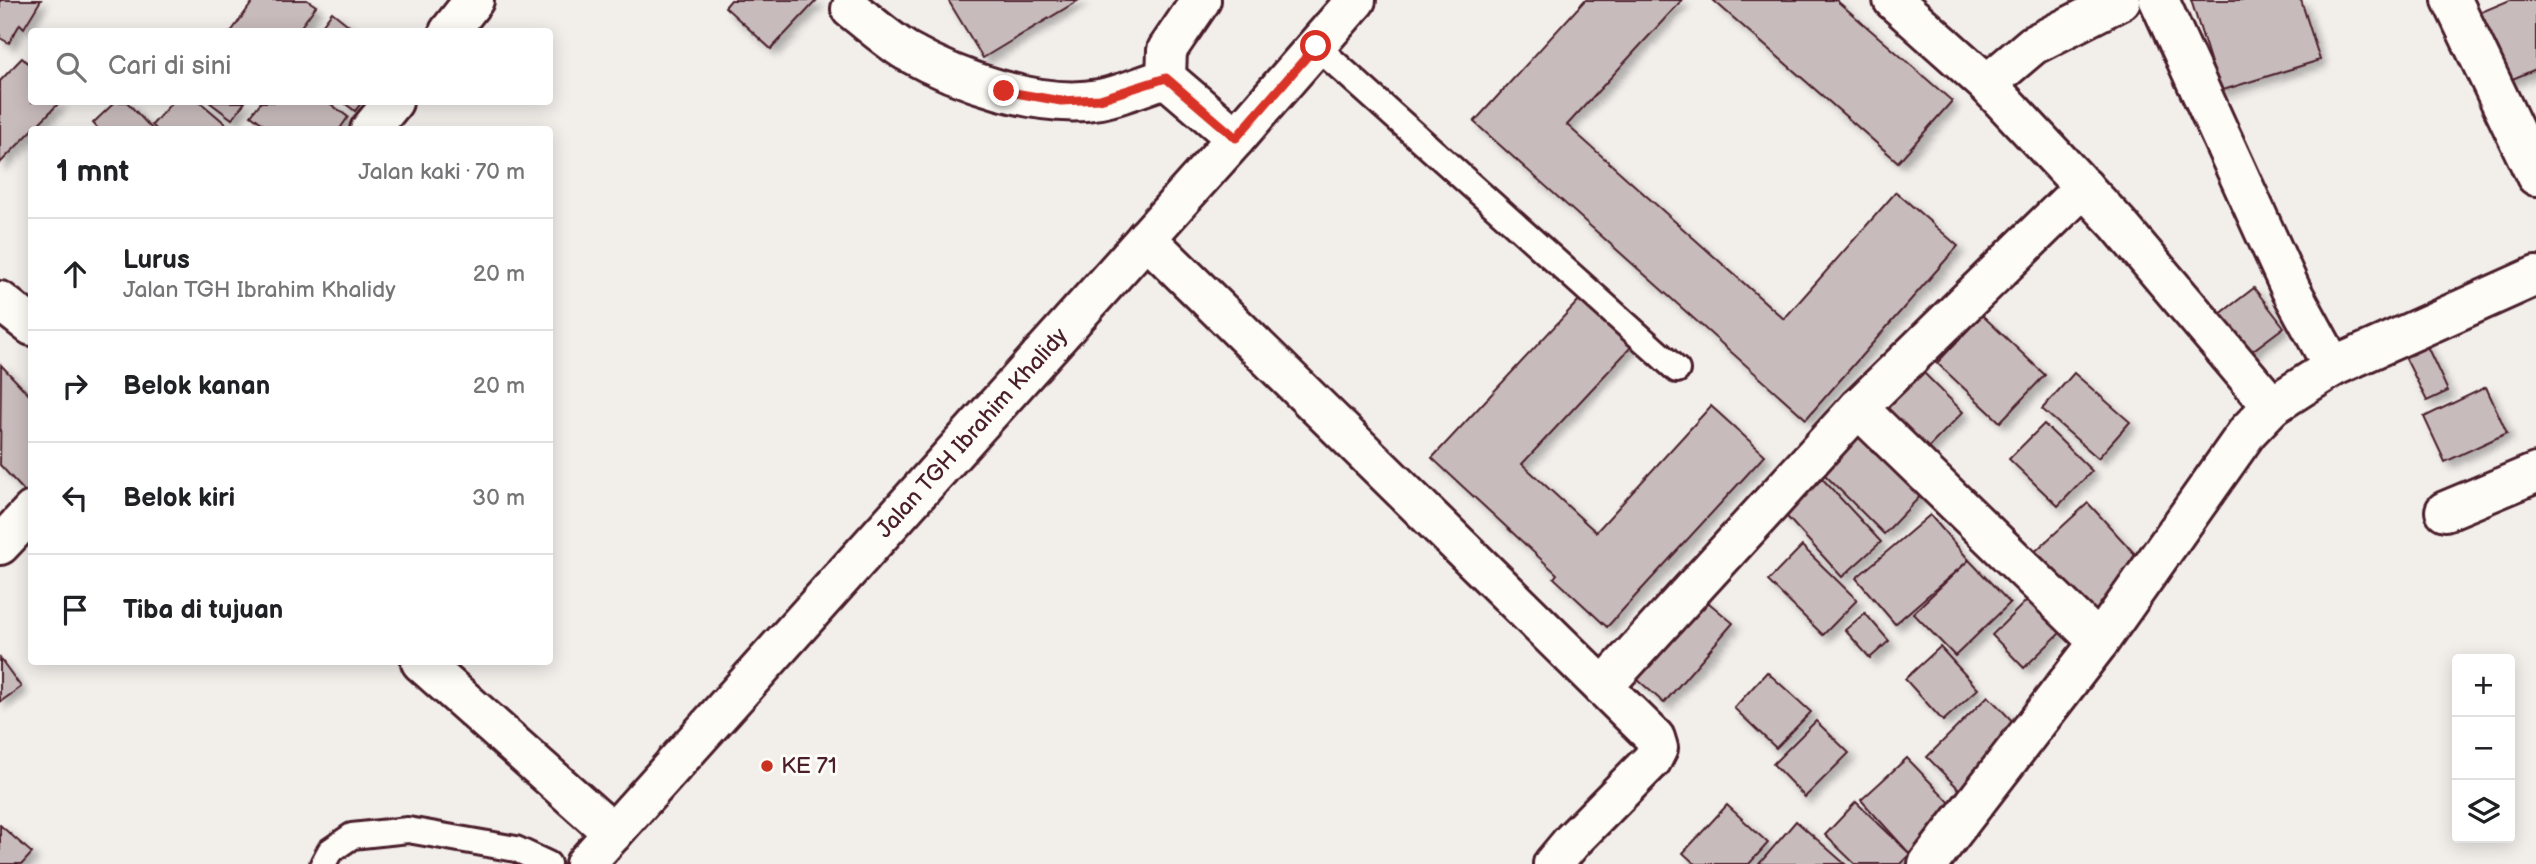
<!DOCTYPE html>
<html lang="id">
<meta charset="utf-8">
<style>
:root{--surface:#fff;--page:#f6f6f6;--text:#202124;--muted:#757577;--line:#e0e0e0}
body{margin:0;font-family:"Balsamiq Sans",sans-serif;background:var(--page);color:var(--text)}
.controls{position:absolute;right:21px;bottom:21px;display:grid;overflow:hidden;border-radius:7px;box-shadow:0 4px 18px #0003}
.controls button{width:63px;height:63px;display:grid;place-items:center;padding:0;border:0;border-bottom:2px solid var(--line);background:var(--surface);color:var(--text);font:35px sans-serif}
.stop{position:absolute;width:21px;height:21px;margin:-16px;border:5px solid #d93025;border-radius:50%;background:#fff}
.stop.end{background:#d93025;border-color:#fff;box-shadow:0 2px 7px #0008}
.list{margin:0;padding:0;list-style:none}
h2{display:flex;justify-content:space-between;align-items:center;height:91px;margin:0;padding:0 28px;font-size:30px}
h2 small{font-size:23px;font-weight:400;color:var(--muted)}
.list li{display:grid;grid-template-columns:46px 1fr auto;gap:21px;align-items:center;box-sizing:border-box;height:112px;padding:0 28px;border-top:2px solid var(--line)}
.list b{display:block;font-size:26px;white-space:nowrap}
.list p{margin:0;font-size:23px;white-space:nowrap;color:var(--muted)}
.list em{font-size:23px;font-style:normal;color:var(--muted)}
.icon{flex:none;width:38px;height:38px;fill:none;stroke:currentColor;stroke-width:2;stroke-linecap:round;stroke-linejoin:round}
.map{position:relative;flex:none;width:2536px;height:864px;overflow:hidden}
.search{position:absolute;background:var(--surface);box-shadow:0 4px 18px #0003;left:28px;top:28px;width:525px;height:77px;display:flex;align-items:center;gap:18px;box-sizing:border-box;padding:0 24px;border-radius:7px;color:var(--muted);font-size:26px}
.panel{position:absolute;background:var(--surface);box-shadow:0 4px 18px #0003;left:28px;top:126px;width:525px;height:539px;border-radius:7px}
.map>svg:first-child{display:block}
</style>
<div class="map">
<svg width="2536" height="864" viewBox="0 0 2536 864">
<defs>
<filter id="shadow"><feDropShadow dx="6" dy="6" stdDeviation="3.5" flood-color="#0004"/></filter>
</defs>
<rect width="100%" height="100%" fill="#f2efeb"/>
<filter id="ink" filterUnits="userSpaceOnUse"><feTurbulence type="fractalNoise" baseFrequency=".0143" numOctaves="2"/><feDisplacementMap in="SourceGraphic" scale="14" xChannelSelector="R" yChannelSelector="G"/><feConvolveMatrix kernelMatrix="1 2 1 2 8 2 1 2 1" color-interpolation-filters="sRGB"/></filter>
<g filter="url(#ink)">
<g fill="#c8bbbb" stroke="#4a1f2b" stroke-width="2" filter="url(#shadow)">
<path d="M0,0h41l-17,28 -4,-4 -11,19 -9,-5z"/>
<path d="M254,0h53l9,6 -19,26h-66z"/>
<path d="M731,0h86l-46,49 -46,-42z"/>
<path d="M948,0h131l-96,58z"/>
<path d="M1585,0h97l-115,125 217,194 112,-127 62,54 -152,173 -332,-297z"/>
<path d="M1713,0h123l116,101 -54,61z"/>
<path d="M2191,0h110l19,60 -100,31z"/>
<path d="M2510,0h26v69l-28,12 -29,-68z"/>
<path d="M332,12l25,20h-40z"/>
<path d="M22,58l10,9v35h28l-60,61v-82z"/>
<path d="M115,102h12l26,28h-54l-6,-7z"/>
<path d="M172,102h28l33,28h-76l-5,-5z"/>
<path d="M209,102h36l-13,17z"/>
<path d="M261,102h67l20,15 -9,13h-68l-20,-15z"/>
<path d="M343,102h19l-7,9z"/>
<path d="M2254,288l30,39 -44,33 -29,-39z"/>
<path d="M1581,298l51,48 -110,118 74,68 115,-126 54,49 -158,172 -53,-49 3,-4 -125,-116z"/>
<path d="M1982,315l63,60 -45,47 -63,-59z"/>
<path d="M2425,342l23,49 -21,10 -24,-48z"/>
<path d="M1915,364l48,48 -37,38 -48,-48z"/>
<path d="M1,365l31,33v93l-4,4 -28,-30z"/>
<path d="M2074,373l56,49 -32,36 -56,-49z"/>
<path d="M2486,387l21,46 -62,29 -21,-45z"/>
<path d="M1860,419l69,68 -45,47 -69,-69z"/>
<path d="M2044,424l48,47 -34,35 -49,-47z"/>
<path d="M1817,473l64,69 -39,35 -63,-69z"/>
<path d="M2088,503l57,62 -58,53 -57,-62z"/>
<path d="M1930,515l39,45 -74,64 -39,-46z"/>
<path d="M1802,546l55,54 -34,35 -55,-54z"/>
<path d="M1969,560l41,43 -55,53 -42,-43z"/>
<path d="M1697,593l36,30 -69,80 -35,-31z"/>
<path d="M2032,595l33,33 -41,40 -32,-33z"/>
<path d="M1865,613l24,28 -19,17 -25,-28z"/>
<path d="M1940,647l38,42 -35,32 -38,-42z"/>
<path d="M0,658l21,29 -21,15z"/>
<path d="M1767,672l44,40 -35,36 -42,-40z"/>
<path d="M1988,696l35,36 -61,60 -35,-35z"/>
<path d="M1816,721l33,32 -44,44 -32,-33z"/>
<path d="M1907,758l50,52 -47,44 -49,-54z"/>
<path d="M1856,802l54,52 -10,10h-45l-30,-29z"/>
<path d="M1727,805l41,38 -19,21h-54l-12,-11z"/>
<path d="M1796,821l49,43h-86z"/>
<path d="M0,825l32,28 -10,11h-22z"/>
</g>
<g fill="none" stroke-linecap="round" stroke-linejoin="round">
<defs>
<g id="lane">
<path d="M1316,46l361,324"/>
<path d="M323,864l7,-13 22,-15 56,-6 108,19 32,15"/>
</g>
<g id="street">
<path d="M1201,0l-34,50 -1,28 70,60"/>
<path d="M1893,0l94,84 46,-39 88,-45"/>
<path d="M2159,0l132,290 42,77"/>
<path d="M2452,0l84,176"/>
<path d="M851,9c18,14 36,30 55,42 51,29 135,59 194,48 22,-4 44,-14 66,-21"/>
<path d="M449,32l25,-32"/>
<path d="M1987,84l131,140 154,182"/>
<path d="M370,130l23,-28"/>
<path d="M1146,238l457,449 255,-279 226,-221"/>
<path d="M1858,408l241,234"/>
<path d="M2445,511l91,-38"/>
<path d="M0,545l32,-34"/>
<path d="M1553,864l20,-24 79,-80 6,-12 -3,-10 -52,-51"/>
<path d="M1928,864l171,-222 149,-211 24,-25 61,-39 203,-91"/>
</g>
<g id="secondary">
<path d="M0,301l32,25"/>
<path d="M421,662l192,171"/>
</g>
<path id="primary" d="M585,864l651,-726 120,-138"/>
</defs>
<use href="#lane" stroke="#4a1f2b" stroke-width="30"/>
<use href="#street" stroke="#4a1f2b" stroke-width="44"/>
<use href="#secondary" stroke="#4a1f2b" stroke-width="44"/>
<use href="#primary" stroke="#4a1f2b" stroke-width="44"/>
<use href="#lane" stroke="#fdfcf7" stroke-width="24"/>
<use href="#street" stroke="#fdfcf7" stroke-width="38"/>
<use href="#secondary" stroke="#fdfcf7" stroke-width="38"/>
<use href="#primary" stroke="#fdfcf7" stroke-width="38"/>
</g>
</g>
<g fill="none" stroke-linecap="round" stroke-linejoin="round" filter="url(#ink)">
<path stroke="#d93025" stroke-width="9" d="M1004,91l57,10 39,-2 66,-21 70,60 80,-92"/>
</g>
<circle fill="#c8321e" stroke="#fdfcf7" stroke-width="2.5" cx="767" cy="766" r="7"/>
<g text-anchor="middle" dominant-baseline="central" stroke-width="6" stroke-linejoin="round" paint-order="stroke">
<g font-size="23" fill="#4a1f2b" stroke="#fdfcf7">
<text transform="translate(972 433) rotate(-48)">Jalan TGH Ibrahim Khalidy</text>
</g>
<g font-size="23" fill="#4a1f2b" stroke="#fdfcf7" text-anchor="start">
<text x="781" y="766">KE 71</text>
</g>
</g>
</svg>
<div class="controls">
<button>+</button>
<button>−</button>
<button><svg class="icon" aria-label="layers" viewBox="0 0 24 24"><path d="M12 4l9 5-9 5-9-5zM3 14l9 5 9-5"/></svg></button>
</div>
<div class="stop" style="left:1316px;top:46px"></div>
<div class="stop end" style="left:1004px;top:91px"></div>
<div class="search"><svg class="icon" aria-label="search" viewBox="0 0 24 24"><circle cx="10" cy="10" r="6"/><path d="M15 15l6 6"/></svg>Cari di sini</div>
<section class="panel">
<h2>1 mnt<small>Jalan kaki · 70 m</small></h2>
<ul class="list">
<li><svg class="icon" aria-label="ahead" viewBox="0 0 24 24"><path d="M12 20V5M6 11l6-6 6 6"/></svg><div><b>Lurus</b><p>Jalan TGH Ibrahim Khalidy</p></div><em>20 m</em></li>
<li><svg class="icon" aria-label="right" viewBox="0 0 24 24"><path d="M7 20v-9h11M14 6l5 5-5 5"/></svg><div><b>Belok kanan</b></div><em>20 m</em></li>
<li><svg class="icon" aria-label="left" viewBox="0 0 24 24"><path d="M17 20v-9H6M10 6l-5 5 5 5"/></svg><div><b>Belok kiri</b></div><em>30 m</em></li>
<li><svg class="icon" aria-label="arrive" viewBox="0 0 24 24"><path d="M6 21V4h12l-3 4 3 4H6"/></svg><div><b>Tiba di tujuan</b></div></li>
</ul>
</section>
</div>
